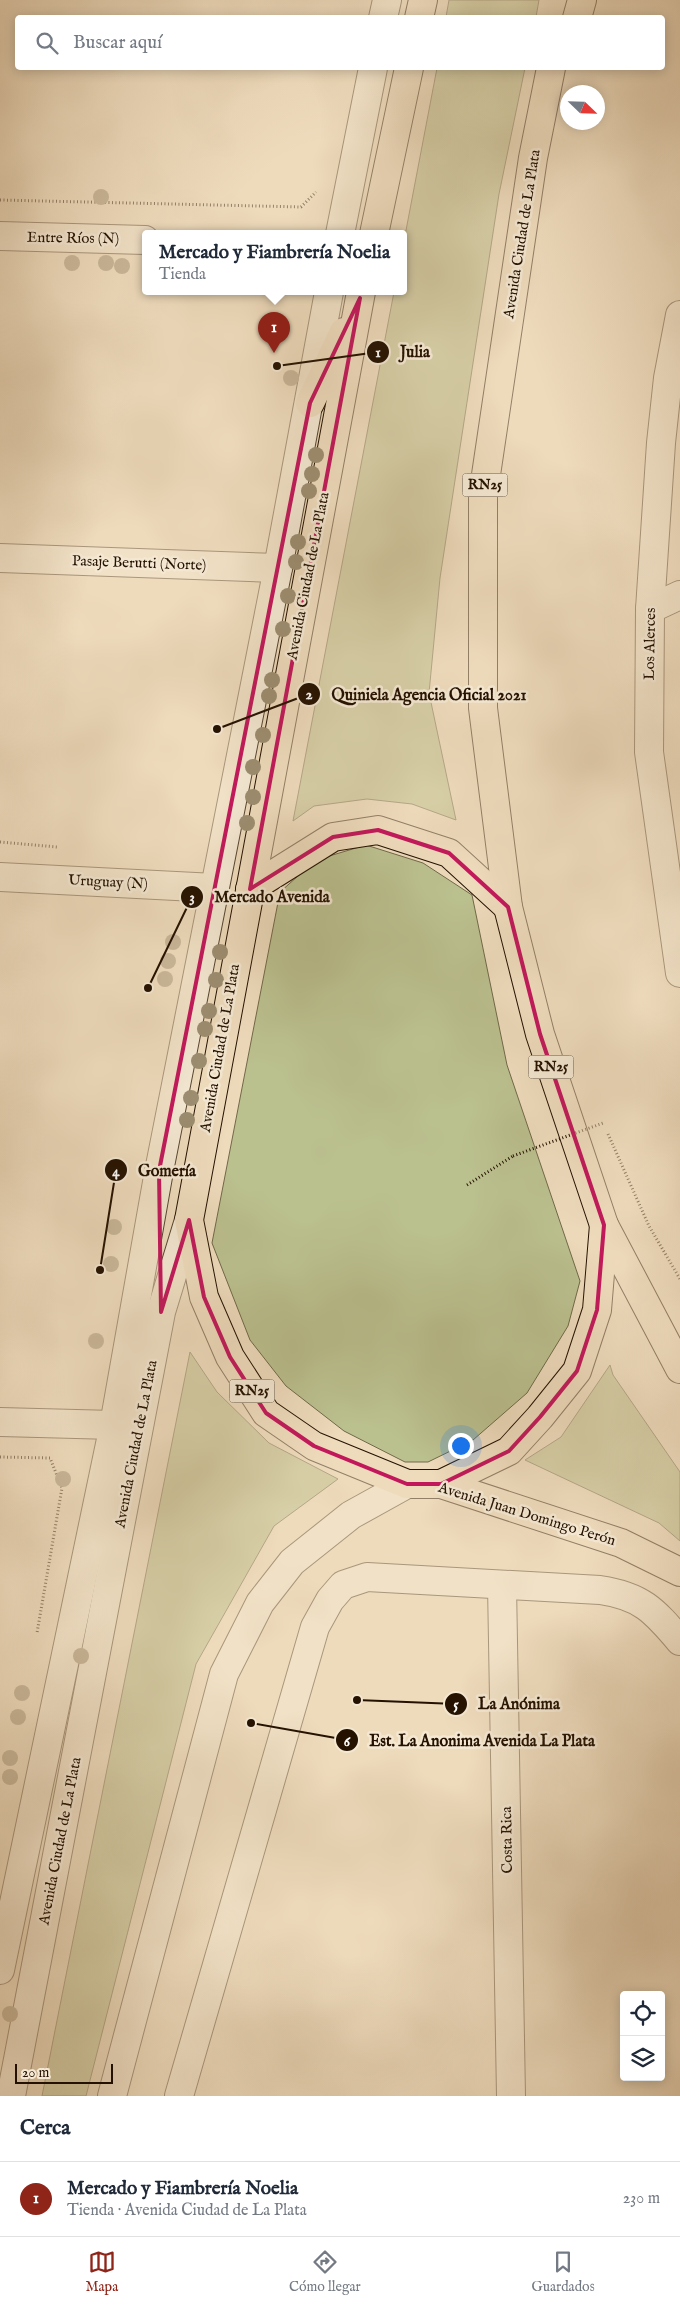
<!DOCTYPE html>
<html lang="es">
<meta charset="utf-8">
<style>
:root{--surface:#fff;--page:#f6f6f7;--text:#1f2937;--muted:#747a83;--line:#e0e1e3;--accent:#8f2418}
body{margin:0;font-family:"IM FELL English",serif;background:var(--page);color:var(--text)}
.controls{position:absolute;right:15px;bottom:15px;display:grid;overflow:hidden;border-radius:5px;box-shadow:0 2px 12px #0003}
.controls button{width:45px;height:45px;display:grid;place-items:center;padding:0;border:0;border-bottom:1px solid var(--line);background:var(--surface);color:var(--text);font:25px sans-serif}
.compass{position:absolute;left:560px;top:85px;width:45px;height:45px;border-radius:50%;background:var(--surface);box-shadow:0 2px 12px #0003;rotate:113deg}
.scale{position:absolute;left:15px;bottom:12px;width:98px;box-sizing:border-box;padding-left:5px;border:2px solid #241100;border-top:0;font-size:14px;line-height:18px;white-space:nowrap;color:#241100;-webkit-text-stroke:4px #f4e8d3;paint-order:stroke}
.you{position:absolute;left:460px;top:1445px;width:18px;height:18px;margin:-12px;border:4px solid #fff;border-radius:50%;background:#1a73e8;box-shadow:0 0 0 8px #1a73e833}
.badge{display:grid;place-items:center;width:32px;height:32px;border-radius:50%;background:var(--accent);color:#fff;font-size:16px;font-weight:700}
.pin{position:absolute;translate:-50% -41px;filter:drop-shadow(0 1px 2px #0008)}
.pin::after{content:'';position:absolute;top:26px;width:18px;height:15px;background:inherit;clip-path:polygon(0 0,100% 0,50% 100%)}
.popup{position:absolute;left:142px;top:230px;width:265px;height:65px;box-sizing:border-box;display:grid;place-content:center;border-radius:5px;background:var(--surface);filter:drop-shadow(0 1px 4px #0005);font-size:16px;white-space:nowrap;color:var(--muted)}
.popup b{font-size:19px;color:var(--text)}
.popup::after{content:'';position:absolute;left:50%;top:100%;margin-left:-10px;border:10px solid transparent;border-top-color:var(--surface)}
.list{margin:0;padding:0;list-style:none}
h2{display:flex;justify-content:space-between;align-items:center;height:65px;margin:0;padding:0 20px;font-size:21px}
h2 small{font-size:16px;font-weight:400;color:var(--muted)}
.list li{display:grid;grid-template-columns:32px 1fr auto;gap:15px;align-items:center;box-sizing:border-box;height:75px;padding:0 20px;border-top:1px solid var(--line)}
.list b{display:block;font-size:19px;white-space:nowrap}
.list p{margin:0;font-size:16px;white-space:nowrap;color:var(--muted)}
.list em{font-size:16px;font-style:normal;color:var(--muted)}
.icon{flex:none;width:28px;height:28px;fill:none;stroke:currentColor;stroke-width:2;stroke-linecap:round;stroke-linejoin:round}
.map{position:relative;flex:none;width:680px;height:2096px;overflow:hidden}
.search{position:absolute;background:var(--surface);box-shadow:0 2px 12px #0003;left:15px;right:15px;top:15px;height:55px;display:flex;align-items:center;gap:12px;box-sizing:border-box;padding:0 18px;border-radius:5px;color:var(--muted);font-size:19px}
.sheet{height:140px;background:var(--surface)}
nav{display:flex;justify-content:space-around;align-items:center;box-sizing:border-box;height:70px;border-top:1px solid var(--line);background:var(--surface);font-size:14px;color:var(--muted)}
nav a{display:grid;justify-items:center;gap:2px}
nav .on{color:var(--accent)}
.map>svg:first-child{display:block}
</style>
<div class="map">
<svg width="680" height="2096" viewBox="0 0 680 2096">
<rect width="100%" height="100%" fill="#eedbbc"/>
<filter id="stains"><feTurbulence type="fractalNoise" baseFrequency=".004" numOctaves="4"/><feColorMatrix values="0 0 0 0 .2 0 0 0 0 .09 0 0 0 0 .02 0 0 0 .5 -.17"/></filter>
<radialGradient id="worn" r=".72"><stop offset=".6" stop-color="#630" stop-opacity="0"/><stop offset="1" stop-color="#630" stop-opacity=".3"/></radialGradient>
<g fill="#bbc08f" stroke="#706848">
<path d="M449,0h90l-3,17h-90z"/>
<path d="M437,68h88l-26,126 -59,384 -11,115 27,127 -44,-16 -45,-5 -53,7 -21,15 101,-529h9v-46z"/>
<path d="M366,845l57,18 49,32 35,170 73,216 -12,45 -41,67 -54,47 -45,22h-23l-61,-31 -58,-45 -36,-46 -38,-97 68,-351 36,-32z"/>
<path d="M190,1352l27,40 52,51 69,36 -64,47 -78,138 -110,432h-44z"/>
<path d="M610,1365l3,10 67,97v69l-21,-18 -134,-63 36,-23z"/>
</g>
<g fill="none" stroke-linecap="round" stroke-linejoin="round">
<defs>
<g id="minor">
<path d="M383,18l4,-18"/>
<path d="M340,234l33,-166"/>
<path d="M0,236l145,4"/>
<path d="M680,315l-12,63 -7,65 -11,166 -1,143 31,221"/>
<path d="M0,558l278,10"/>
<path d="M650,609l30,-14"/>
<path d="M0,877l215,11"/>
<path d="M0,1422l114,3"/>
<path d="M502,1585l9,511"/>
<path d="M0,1970l114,-545 45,-254 119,-603 51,-276"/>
<path d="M11,2096l150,-784 28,-92"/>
<path d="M112,2096l112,-422 36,-71 32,-41 59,-47 56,-31"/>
<path d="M179,2096l136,-469 15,-27 13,-15 24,-8 233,13c41,6 54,20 80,51"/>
</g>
<g id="highway">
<path d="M419,18l4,-18"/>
<path d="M577,18l5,-18"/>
<path d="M551,68l-18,90 -50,337v213l25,199 32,127 64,191 76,144"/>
<path d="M374,234l35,-166"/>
<path d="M361,292l-172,928 15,77 26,60 36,56 48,33 93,38h34l180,59 59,29"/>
<path d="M310,403l34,-71"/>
<path d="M250,889l83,-52 45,-7 71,23 59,54"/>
<path d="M441,1484l68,-33 31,-34 37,-46 20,-61 7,-85"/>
</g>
</defs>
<use href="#minor" stroke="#56442f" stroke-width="30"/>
<use href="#highway" stroke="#241100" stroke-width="30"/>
<g stroke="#241100" stroke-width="3" stroke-dasharray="1 2.5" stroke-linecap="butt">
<path d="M0,200l301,7 15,-15"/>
<path d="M0,842l57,5"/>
<path d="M608,1134l41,92 31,53"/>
<path d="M467,1185l46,-29"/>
<path d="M0,1457l50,1 12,30 -25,145"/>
</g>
<use href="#minor" stroke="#f4e8d3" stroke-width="28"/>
<use href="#highway" stroke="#eedbbc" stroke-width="28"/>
<path stroke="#241100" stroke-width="3" stroke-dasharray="1 2.5" stroke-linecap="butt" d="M513,1156l90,-33"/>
</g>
<g fill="#9c8d70">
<circle cx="101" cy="197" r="8"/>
<circle cx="72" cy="263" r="8"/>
<circle cx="106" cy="263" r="8"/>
<circle cx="122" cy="266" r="8"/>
<circle cx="291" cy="378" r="8"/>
<circle cx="316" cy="455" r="8"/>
<circle cx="312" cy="474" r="8"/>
<circle cx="309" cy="491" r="8"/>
<circle cx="298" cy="542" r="8"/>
<circle cx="296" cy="562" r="8"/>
<circle cx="288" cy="596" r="8"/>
<circle cx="283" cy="629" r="8"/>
<circle cx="272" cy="680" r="8"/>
<circle cx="269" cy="696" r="8"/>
<circle cx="263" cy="735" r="8"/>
<circle cx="253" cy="767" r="8"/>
<circle cx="253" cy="797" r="8"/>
<circle cx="247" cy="823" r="8"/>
<circle cx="173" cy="942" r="8"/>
<circle cx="220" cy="952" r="8"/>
<circle cx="168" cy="961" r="8"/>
<circle cx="165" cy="979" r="8"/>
<circle cx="216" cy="980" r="8"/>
<circle cx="209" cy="1011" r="8"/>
<circle cx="205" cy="1029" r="8"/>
<circle cx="199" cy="1061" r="8"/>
<circle cx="191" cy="1098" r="8"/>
<circle cx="187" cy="1120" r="8"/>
<circle cx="114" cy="1227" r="8"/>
<circle cx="111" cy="1264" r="8"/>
<circle cx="96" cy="1341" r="8"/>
<circle cx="63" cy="1479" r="8"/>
<circle cx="81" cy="1656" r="8"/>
<circle cx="22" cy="1693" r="8"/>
<circle cx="18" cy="1717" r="8"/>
<circle cx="10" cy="1758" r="8"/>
<circle cx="10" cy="1777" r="8"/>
<circle cx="10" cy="2014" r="8"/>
</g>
<path d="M0 0H680V2096H0ZM360,298l-110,591 83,-52 45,-7 71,23 59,54 32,127 64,191 -7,85 -20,61 -37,46 -31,34 -68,33h-34l-93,-38 -48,-33 -36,-56 -26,-60 -15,-77 -28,92 -2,-141 151,-768z" fill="#eedbbc" fill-opacity=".55" fill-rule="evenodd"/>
<path fill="none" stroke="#c2185b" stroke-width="4" stroke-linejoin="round" d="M360,298l-110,591 83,-52 45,-7 71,23 59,54 32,127 64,191 -7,85 -20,61 -37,46 -31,34 -68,33h-34l-93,-38 -48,-33 -36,-56 -26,-60 -15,-77 -28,92 -2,-141 151,-768z"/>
<g text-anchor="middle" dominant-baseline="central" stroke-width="5" stroke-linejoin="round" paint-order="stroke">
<g fill="#f4e8d3" stroke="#62523f" stroke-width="1">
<rect x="462.5" y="473.5" width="45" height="23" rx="4"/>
<rect x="528.5" y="1055.5" width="45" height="23" rx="4"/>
<rect x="229.5" y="1379.5" width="45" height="23" rx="4"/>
</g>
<g font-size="14" font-weight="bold" fill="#241100">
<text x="485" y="485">RN25</text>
<text x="551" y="1067">RN25</text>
<text x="252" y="1391">RN25</text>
</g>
<g font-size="15" fill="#241100" stroke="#f4e8d3">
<text transform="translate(522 234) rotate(-81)">Avenida Ciudad de La Plata</text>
<text transform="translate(73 238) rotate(1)">Entre Ríos (N)</text>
<text transform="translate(139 563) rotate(2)">Pasaje Berutti (Norte)</text>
<text transform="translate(308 576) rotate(-79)">Avenida Ciudad de La Plata</text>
<text transform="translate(650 644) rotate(-89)">Los Alerces</text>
<text transform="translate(108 882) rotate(3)">Uruguay (N)</text>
<text transform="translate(220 1048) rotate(-80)">Avenida Ciudad de La Plata</text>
<text transform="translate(136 1444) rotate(-79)">Avenida Ciudad de La Plata</text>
<text transform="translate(527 1514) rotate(17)">Avenida Juan Domingo Perón</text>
<text transform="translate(507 1840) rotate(-91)">Costa Rica</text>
<text transform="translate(60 1841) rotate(-79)">Avenida Ciudad de La Plata</text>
</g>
</g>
<path fill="none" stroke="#241100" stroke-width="2" d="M277 366L378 352M217 729L309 694M148 988L192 897M100 1270L116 1170M357 1700L456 1704M251 1723L347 1740"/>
<g fill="#241100" stroke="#f4e8d3" stroke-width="2">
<circle cx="277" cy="366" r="5"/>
<circle cx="217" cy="729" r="5"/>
<circle cx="148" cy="988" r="5"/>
<circle cx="100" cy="1270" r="5"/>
<circle cx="357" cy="1700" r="5"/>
<circle cx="251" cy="1723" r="5"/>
<circle cx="378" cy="352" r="12"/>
<circle cx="309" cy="694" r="12"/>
<circle cx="192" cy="897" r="12"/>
<circle cx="116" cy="1170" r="12"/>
<circle cx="456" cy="1704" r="12"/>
<circle cx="347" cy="1740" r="12"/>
</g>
<g font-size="15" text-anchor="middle" font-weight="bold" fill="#fff">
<text x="378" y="357">1</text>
<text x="309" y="699">2</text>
<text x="192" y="902">3</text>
<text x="116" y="1176">4</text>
<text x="456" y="1709">5</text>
<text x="347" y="1746">6</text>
</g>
<g font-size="16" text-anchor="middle" font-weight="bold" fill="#241100" stroke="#f4e8d3" stroke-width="5" stroke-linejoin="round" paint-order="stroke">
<text x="415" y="357">Julia</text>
<text x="429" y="700">Quiniela Agencia Oficial 2021</text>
<text x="272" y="902">Mercado Avenida</text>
<text x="167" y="1176">Gomería</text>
<text x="519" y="1709">La Anónima</text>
<text x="482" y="1746">Est. La Anonima Avenida La Plata</text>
</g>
<rect width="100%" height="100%" filter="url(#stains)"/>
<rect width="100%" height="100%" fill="url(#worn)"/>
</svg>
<div class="controls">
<button><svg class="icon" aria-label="locate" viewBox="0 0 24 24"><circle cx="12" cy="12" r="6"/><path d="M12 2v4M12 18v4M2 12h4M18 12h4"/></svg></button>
<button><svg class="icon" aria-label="layers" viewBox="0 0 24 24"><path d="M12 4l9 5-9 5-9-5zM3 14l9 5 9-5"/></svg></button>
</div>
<svg class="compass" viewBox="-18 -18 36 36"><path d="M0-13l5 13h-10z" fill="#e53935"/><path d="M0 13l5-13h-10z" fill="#747a83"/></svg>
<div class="scale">20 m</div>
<div class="you"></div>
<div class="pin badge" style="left:274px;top:353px">1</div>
<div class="popup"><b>Mercado y Fiambrería Noelia</b>Tienda</div>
<div class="search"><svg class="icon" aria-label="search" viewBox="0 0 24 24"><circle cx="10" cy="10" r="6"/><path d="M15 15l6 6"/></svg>Buscar aquí</div>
</div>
<section class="sheet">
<h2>Cerca<small></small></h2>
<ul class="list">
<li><span class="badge">1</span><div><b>Mercado y Fiambrería Noelia</b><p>Tienda · Avenida Ciudad de La Plata</p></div><em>230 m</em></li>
</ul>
</section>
<nav>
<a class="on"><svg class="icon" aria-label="map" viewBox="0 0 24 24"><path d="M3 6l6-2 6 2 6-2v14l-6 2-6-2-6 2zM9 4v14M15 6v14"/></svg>Mapa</a>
<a><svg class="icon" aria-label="directions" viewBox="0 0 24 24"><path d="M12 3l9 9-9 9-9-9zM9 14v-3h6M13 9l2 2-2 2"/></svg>Cómo llegar</a>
<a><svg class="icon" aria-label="saved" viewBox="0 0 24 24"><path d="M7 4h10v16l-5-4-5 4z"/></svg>Guardados</a>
</nav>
